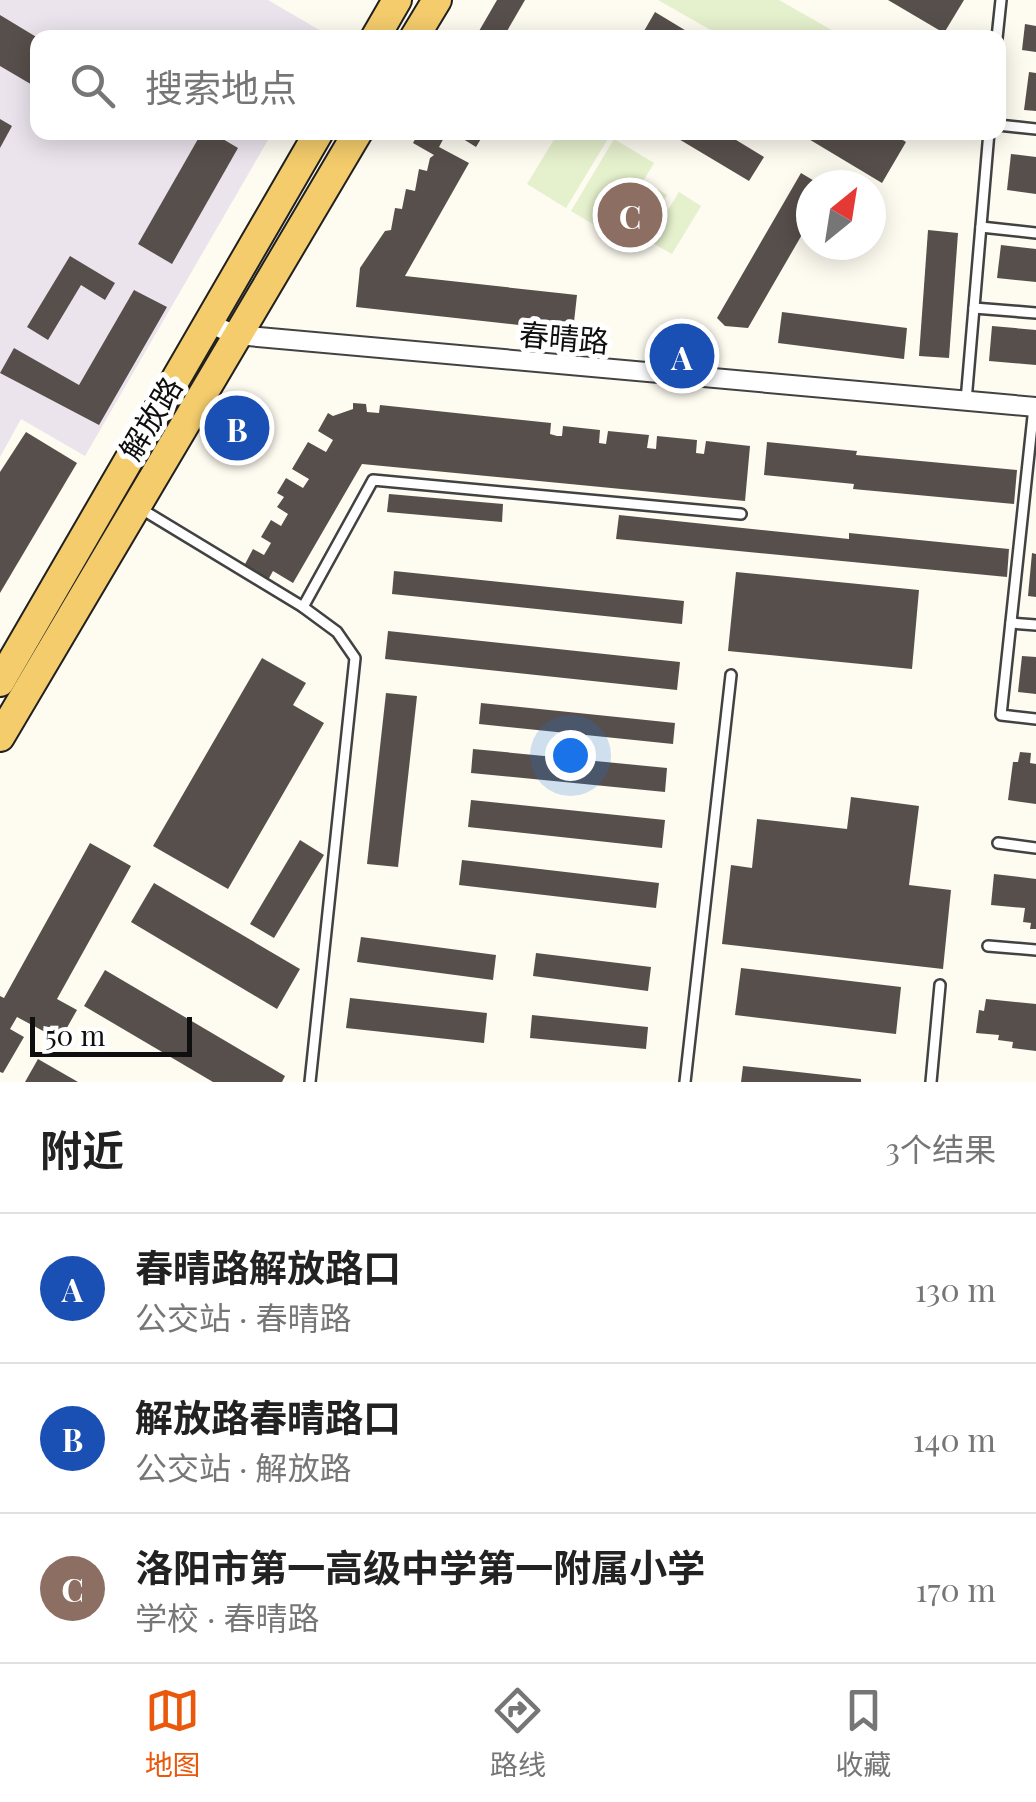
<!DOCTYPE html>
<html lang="zh">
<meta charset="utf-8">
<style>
:root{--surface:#fff;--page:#f6f6f6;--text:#222;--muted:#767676;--line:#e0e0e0;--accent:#ea580c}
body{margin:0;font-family:"Playfair Display","Noto Sans SC",serif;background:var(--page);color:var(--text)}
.compass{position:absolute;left:796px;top:170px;width:90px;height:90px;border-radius:50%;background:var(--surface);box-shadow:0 5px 25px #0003;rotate:30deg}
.scale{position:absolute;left:30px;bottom:25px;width:162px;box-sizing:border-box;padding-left:10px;border:5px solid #0f0f0f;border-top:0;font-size:28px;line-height:35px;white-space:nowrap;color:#0f0f0f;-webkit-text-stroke:8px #fff;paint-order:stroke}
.you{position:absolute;left:570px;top:755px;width:35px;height:35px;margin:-25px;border:8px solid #fff;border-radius:50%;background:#1a73e8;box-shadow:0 0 0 15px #1a73e833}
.badge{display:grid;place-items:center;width:65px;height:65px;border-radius:50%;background:var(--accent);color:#fff;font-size:32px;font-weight:700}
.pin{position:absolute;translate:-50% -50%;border:5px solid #fff;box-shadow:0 2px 10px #0006}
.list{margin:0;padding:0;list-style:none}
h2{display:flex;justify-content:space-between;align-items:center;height:130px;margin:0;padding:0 40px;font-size:42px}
h2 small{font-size:32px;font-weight:400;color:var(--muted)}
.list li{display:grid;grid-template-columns:65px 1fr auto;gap:30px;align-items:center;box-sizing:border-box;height:150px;padding:0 40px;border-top:2px solid var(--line)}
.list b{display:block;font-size:38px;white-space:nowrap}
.list p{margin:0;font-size:32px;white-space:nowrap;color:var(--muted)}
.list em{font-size:32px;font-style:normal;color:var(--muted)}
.icon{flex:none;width:55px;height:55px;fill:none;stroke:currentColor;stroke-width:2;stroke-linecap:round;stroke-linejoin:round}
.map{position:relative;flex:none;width:1036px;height:1082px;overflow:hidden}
.search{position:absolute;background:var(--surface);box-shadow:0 5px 25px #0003;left:30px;right:30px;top:30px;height:110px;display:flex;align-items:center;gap:25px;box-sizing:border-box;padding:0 35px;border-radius:20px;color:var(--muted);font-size:38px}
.sheet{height:580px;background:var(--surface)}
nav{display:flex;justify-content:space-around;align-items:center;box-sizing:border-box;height:140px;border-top:2px solid var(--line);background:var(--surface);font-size:28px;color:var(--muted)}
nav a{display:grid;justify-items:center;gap:5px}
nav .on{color:var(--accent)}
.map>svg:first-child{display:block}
</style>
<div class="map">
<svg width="1036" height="1082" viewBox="0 0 1036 1082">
<rect width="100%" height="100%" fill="#fefbf1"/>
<path fill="#ebe4ed" d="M0,0h268l60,35 -290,3v94l234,1 -187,323 -64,-37 -21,38z"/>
<g fill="#e5f0cd">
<path d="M658,0h121l65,37h-121z"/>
<path d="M558,133h44l7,4 -43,71 -39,-24z"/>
<path d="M614,139l40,24 -43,72 -40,-24z"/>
<path d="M651,185l16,10 -20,33 -16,-9z"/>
<path d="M679,192l22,14 -29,48 -23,-13z"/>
</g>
<g fill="#574f4b">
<path d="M497,0h28l-22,38h-28z"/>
<path d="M888,0h76l-20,33z"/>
<path d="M655,12l43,26h-58z"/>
<path d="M0,15l38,23v43l-4,5 -34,-20z"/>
<path d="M1025,24l11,2v26l-14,-2z"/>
<path d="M1029,72l7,1v38l-12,-1z"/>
<path d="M0,119l12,7 -12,22z"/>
<path d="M202,132h9l27,16 -66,116 -34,-20z"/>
<path d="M419,132h28l-8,15 30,16 -64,113 172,19 -4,36 -217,-24 4,-39 25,-37 6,-1 4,-22 7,1 4,-20 9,2 4,-22 8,2 3,-13 4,-3 -21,-12z"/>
<path d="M452,132h33l-9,15z"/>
<path d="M667,132h56l41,25 -15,24z"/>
<path d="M797,132h62l10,7 5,-7h16l16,10 -24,41z"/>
<path d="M1011,154l25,3v37l-29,-4z"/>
<path d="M801,173l20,12h-10v34l-63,109 -23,-2 -8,-8z"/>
<path d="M928,230l30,3 -9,125 -30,-2z"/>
<path d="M1001,245l35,4v33l-39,-4z"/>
<path d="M70,256l45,27 -10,17 -24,-15 -33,55 -21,-13z"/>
<path d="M134,290l33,17 -68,118 -99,-52 14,-25 65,37z"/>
<path d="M782,312l125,16 -3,31 -126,-16z"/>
<path d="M992,326l44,4v35l-47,-4z"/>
<path d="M353,403l13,1 1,8 12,1 1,-8 171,18 -1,11 7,2h5l1,-10 37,4 -1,13 7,1 2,-13 41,4 -2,13 9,1 1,-13 40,4 -1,13 8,1 2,-13 44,5 -5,55 -383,-37 -69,119 -20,-12 -5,9 -24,-14 9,-17 11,6 7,-12 -10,-6 10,-17 10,6 7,-12 -11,-7 7,-10 -7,-4 9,-15 17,10 6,-9 -17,-10 16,-27 18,10 7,-12 -15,-9 10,-18 5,3 20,-7z"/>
<path d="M26,432l51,31 -77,130v-121z"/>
<path d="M767,442l90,9 -1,4 161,15 -3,34 -161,-15 1,-5 -90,-9z"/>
<path d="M389,494l114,10 -1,18 -115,-10z"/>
<path d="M619,515l230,24v-6l160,16 -2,28 -391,-38z"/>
<path d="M1032,553l4,1v43l-8,-1z"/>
<path d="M394,571l290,30 -2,23 -290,-30z"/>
<path d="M736,572l183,18 -7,79 -184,-18z"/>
<path d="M388,631l292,31 -3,28 -292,-31z"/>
<path d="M1022,656l14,1v37l-18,-2z"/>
<path d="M262,658l44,25 -13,22 31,18 -96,166 -75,-43z"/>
<path d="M386,693l31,3 -19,171 -31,-3z"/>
<path d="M481,703l194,20 -2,21 -194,-20z"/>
<path d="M473,749l194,19 -2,24 -194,-19z"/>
<path d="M1020,752l11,1 -1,10 6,1v40l-28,-4 5,-38h5z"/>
<path d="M851,797l68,9 -10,79 42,5 -8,79 -221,-25 9,-79 21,3 5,-49 90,10z"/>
<path d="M471,800l194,20 -3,28 -194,-21z"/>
<path d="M300,840l24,15 -50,83 -24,-14z"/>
<path d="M90,843l41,23 -74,133 20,11 -17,30 -43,-23 -7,12 14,8 -21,36 -3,-1v-76l4,2z"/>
<path d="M462,860l197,23 -3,25 -197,-23z"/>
<path d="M994,874l42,5v50h-6l1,-6 -8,-1 2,-14 -34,-3z"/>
<path d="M154,883l146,86 -23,40 -146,-87z"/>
<path d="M361,937l135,18 -3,25 -136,-18z"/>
<path d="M536,953l115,14 -3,24 -115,-15z"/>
<path d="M741,968l160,19 -5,47 -161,-19z"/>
<path d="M105,970l180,106 -3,6h-69l-129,-76z"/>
<path d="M350,998l137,15 -3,30 -138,-15z"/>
<path d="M986,999l50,5v47l-24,-3 1,-6 -15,-2 1,-5 -23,-2 3,-23 5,1z"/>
<path d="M532,1015l116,12 -2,22 -116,-11z"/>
<path d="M38,1059l40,23h-53z"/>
<path d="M743,1066l118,13v3h-120z"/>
</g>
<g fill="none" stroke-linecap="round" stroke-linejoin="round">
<defs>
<g id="service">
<path d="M997,38l4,-38"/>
<path d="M998,125l38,4"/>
<path d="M981,227l55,6"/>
<path d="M974,308l62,5"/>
<path d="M966,401l23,-269"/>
<path d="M1034,407l-33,308 35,4"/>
<path d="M138,507l165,100 70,-127 368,34"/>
<path d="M303,607l34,25 18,26 -45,424"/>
<path d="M1011,623l25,2"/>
<path d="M998,843l38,5"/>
<path d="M988,946l48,4"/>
<path d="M685,1082l46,-407"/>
<path d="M931,1082l9,-97"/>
</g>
<path id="minor" d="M208,323l28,12 800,72"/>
<g id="primary">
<path d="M375,38l22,-38"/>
<path d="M414,38l23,-38"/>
<path d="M0,682l319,-550"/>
<path d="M0,737l358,-605"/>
</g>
</defs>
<use href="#service" stroke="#424242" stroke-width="14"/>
<use href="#minor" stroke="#424242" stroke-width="22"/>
<use href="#primary" stroke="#202020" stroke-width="32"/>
<use href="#service" stroke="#fff" stroke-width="9"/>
<use href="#minor" stroke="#fff" stroke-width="18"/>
<use href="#primary" stroke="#f4cc6c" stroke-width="28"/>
</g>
<g text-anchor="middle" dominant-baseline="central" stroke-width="10" stroke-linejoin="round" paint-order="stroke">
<g font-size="30" fill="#0f0f0f" stroke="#fff">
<text transform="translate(564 337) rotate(5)">春晴路</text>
<text transform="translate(150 418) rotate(-59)">解放路</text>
</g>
</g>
</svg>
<svg class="compass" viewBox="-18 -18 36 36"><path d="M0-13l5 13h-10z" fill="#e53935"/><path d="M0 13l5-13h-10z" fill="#767676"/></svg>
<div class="scale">50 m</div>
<div class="you"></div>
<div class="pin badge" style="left:682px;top:356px;background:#1a4fb4">A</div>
<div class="pin badge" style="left:237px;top:428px;background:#1a4fb4">B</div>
<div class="pin badge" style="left:630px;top:215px;background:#8d6e63">C</div>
<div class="search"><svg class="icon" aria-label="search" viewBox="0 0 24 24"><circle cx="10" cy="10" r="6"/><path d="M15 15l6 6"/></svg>搜索地点</div>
</div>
<section class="sheet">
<h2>附近<small>3个结果</small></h2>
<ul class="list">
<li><span class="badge" style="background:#1a4fb4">A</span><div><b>春晴路解放路口</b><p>公交站 · 春晴路</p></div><em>130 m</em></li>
<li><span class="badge" style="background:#1a4fb4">B</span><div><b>解放路春晴路口</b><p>公交站 · 解放路</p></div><em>140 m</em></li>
<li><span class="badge" style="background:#8d6e63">C</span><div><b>洛阳市第一高级中学第一附属小学</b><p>学校 · 春晴路</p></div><em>170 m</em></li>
</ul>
</section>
<nav>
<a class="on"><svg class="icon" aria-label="map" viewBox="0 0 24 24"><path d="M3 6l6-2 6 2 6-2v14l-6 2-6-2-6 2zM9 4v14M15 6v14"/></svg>地图</a>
<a><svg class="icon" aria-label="directions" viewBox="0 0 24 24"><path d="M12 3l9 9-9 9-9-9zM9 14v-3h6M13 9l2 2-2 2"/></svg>路线</a>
<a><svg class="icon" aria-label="saved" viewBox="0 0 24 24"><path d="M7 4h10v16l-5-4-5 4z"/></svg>收藏</a>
</nav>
